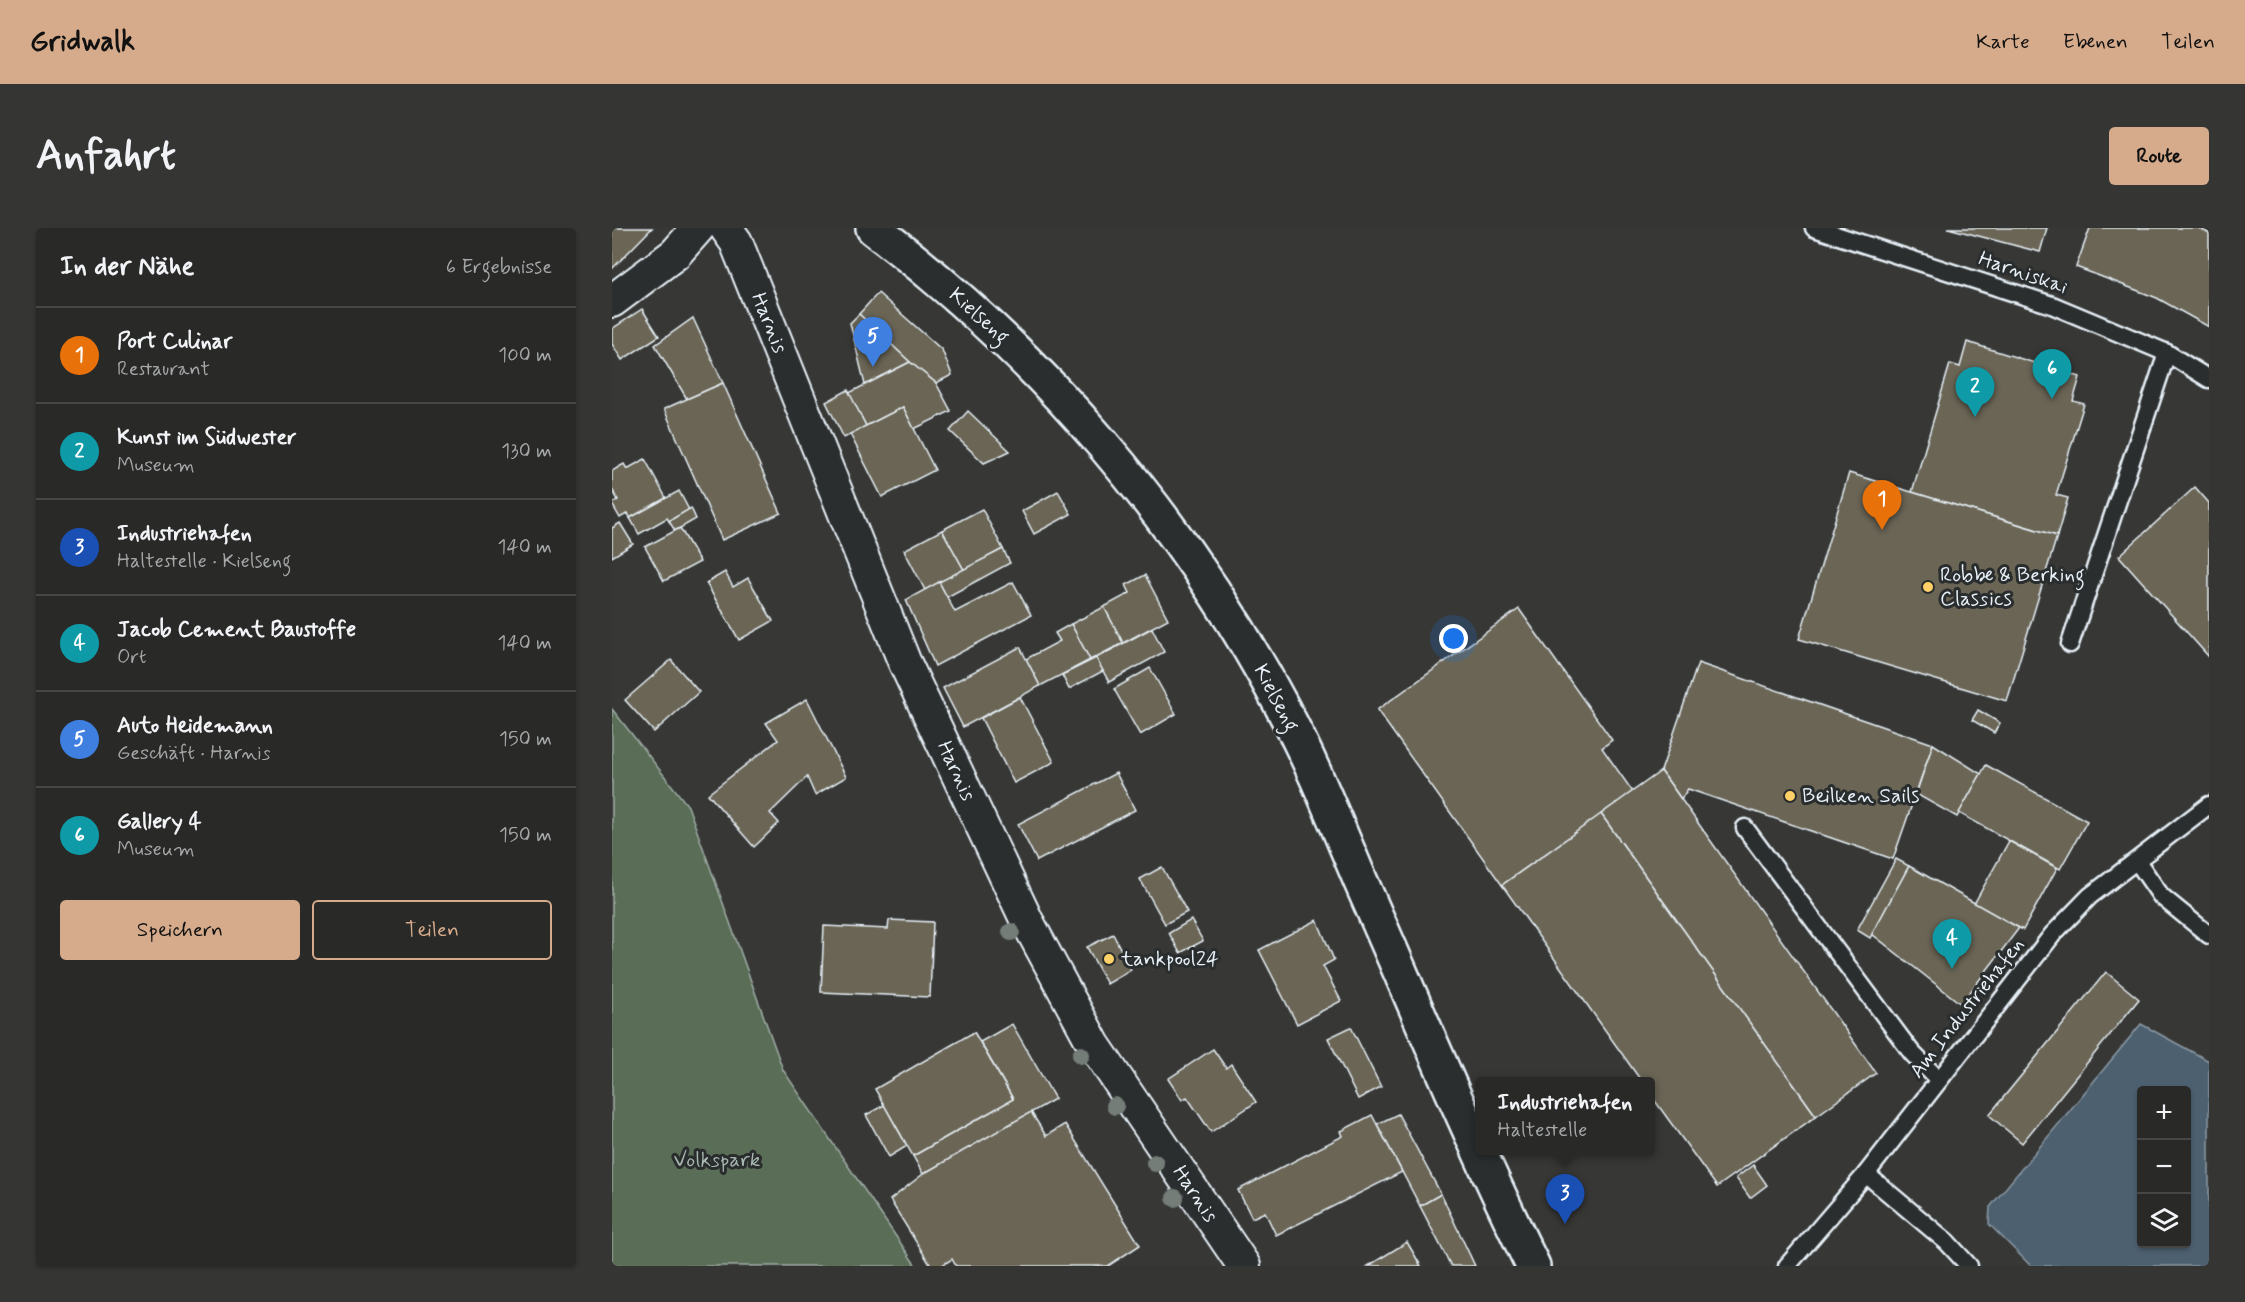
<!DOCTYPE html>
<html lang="de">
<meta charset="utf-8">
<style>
:root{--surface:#292a28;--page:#353634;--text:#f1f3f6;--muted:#a5a7a8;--line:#454645;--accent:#d6ab8b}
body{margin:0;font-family:Mynerve,sans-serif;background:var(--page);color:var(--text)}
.controls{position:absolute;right:18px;bottom:18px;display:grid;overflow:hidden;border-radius:6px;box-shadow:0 2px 4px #0004}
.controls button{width:54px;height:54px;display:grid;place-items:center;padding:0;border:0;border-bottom:2px solid var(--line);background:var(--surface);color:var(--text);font:30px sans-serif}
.you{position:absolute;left:842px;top:411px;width:21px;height:21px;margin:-15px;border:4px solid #fff;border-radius:50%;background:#1a73e8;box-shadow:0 0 0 9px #1a73e833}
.badge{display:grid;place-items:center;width:39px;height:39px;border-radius:50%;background:var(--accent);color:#fff;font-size:20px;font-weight:700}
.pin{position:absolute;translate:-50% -50px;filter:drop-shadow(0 2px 3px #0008)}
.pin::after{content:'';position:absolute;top:32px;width:21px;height:18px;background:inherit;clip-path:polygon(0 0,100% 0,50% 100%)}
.popup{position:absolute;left:863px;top:849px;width:180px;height:78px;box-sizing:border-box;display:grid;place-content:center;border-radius:6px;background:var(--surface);filter:drop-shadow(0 2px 4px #0005);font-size:20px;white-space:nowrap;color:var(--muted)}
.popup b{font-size:22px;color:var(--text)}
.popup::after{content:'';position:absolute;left:50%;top:100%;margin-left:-12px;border:12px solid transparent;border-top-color:var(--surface)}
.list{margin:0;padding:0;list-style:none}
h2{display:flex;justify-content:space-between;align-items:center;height:78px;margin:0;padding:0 24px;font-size:26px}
h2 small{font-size:20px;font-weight:400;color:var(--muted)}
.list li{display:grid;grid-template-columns:39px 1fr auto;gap:18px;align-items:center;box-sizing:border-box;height:96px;padding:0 24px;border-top:2px solid var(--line)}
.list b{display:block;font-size:22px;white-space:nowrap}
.list p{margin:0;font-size:20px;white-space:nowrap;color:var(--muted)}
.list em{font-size:20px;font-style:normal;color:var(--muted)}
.actions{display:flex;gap:12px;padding:18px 24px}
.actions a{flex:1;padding:14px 0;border:2px solid var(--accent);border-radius:6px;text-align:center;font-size:21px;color:var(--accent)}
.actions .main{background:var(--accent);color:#111}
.icon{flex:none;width:33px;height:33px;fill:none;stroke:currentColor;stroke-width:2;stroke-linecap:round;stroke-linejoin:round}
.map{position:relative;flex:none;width:1597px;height:1038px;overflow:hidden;border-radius:6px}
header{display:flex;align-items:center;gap:36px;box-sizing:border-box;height:84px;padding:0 30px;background:var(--accent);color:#111}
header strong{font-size:28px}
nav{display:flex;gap:33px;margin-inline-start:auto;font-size:21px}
.intro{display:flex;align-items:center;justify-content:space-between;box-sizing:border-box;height:144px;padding:0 36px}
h1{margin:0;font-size:42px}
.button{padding:15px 27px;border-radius:6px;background:var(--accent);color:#111;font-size:21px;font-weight:700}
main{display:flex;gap:36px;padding:0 36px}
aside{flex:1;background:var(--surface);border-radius:6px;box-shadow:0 2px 4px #0004}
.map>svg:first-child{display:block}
</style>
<header>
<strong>Gridwalk</strong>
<nav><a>Karte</a><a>Ebenen</a><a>Teilen</a></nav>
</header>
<div class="intro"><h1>Anfahrt</h1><a class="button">Route</a></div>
<main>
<aside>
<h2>In der Nähe<small>6 Ergebnisse</small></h2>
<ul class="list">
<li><span class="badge" style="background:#e8710a">1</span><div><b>Port Culinar</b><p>Restaurant</p></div><em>100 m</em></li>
<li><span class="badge" style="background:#0f9aa8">2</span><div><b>Kunst im Südwester</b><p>Museum</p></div><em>130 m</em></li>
<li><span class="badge" style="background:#1a4fb4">3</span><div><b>Industriehafen</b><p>Haltestelle · Kielseng</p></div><em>140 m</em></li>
<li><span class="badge" style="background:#0f9aa8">4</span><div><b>Jacob Cement Baustoffe</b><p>Ort</p></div><em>140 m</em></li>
<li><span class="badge" style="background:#3f7fe0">5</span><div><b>Auto Heidemann</b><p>Geschäft · Harnis</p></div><em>150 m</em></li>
<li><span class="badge" style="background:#0f9aa8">6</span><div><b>Gallery 4</b><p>Museum</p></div><em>150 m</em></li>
</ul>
<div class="actions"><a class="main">Speichern</a><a>Teilen</a></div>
</aside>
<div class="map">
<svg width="1597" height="1038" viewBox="0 0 1597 1038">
<rect width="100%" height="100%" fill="#373836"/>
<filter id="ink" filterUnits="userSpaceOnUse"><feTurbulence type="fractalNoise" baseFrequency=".0167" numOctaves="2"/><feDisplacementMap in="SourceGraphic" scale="12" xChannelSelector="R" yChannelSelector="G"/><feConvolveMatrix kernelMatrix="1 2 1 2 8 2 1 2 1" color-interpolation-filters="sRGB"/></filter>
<g filter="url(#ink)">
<path fill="#5a6d57" stroke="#a1afa8" stroke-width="1.5" d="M0,481l76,97 95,264 133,196h-304z"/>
<path fill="#4d6070" stroke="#8b9aa6" stroke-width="1.5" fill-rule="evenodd" d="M1529,796l68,37v205h-178l-42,-42 1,-17zM1530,862h44v154h-44z"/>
<g fill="#6b6554" stroke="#e8f1f8" stroke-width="1.5">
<path d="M0,0h40l-40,41z"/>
<path d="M1336,0h99l-7,24z"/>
<path d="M1478,0h108l11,5v94l-52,-29 -81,-31z"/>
<path d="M266,65l64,57 10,25 -16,8 -26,-21 -51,-48z"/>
<path d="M30,81l17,27 -37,24 -10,-16v-15z"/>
<path d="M247,86l51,48 -45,23 -15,-62z"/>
<path d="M81,90l30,65 -36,16 -32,-54z"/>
<path d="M1355,114l113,35 -7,24 11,3 -28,91 12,3 -11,38 -145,-44 38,-128 10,3z"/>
<path d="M298,134l26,21 15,28 -37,18 -11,-22 -37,19 -17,-33z"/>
<path d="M111,155l58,130 -59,27 -58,-131z"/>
<path d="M236,162l18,36 -22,12 -18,-36z"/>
<path d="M291,179l32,63 -53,27 -32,-63z"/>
<path d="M356,183l42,40 -26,12 -34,-32z"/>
<path d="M33,231l21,39 -36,20 -2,-5 -8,5 -8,-14 6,-4 -6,-11v-18l12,-7 3,5z"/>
<path d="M1237,245l208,63 -50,165 -208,-62z"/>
<path d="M1583,259l14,16v154l-90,-101z"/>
<path d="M67,263l10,19 -20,11 -2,-3 -28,16 -9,-16z"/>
<path d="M446,263l13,23 -37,20 -12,-23z"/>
<path d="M79,280l5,11 -21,12 -6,-10z"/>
<path d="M370,281l21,40 -39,21 -22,-40z"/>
<path d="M8,295l13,21 -21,13v-29z"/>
<path d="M68,300l20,34 -36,19 -19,-34z"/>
<path d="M330,302l22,40 -39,20 -21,-40z"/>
<path d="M391,321l7,14 -63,34 -8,-15z"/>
<path d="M113,344l8,15 15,-9 25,43 -34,19 -33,-57z"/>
<path d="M533,347l23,44 -45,24 -19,-36 26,-14 -4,-8z"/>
<path d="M327,354l16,30 58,-30 18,33 -96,51 -29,-66z"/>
<path d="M492,379l19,36 -33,17 -19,-36z"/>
<path d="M907,381l93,131 -10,8 31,44 -131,93 -125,-175z"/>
<path d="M459,396l19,36 -50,26 -14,-27 34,-18 -5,-8z"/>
<path d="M540,400l12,24 -55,30 -13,-24z"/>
<path d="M408,419l20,39 -77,41 -20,-39z"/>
<path d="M484,430l7,13 -34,18 -7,-14z"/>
<path d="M59,432l28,32 -45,40 -29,-32z"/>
<path d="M1086,435l235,81 -40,115 -205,-70 -7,10 -20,-28z"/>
<path d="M538,440l26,46 -36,21 -26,-46z"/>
<path d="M408,469l34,65 -40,21 -33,-65z"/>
<path d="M195,471l39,78 -31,18 -8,-18 -37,36 9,10 -25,24 -46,-53 70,-54 -12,-17z"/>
<path d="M1366,482l22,13 -6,10 -22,-13z"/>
<path d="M1321,516l48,30 -24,43 -41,-23z"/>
<path d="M1374,537l101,56 -27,48 -101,-56z"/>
<path d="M1049,543l215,302 -60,43 -215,-302z"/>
<path d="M504,545l19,37 -98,51 -19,-37z"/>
<path d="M989,586l215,302 -99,71 -67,-93v-12h-8l-140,-197z"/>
<path d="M1397,613l48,27 -34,62 -49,-26z"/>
<path d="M1284,631l13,7 -39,72 -13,-8z"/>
<path d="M1297,638l110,62 -58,76 -89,-70z"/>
<path d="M550,639l25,45 -22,12 -25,-45z"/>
<path d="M277,692l44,2 -3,75 -109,-5 3,-66 64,3z"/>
<path d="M579,692l12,21 -23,12 -11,-20z"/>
<path d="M705,692l17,40 -11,6 18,35 -44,23 -38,-74z"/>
<path d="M501,706l18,36 -24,14 -20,-37z"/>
<path d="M1494,744l33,27 -117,144 -33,-28z"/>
<path d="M400,796l43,75 -132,75 -10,-18 100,-57 -33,-57z"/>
<path d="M739,799l30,60 -23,12 -30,-61z"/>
<path d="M362,804l39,67 -100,57 -38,-67z"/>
<path d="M601,821l13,19 5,-4 25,38 -45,30 -24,-35 -5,3 -14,-21z"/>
<path d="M272,877l23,41 -18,11 -23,-42z"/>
<path d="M419,884l15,24 19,-12 75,121 -32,21h-152l-4,-7 -11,7h-10l-41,-66 33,-26z"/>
<path d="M786,886l43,80 -21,12 -43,-82z"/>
<path d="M760,887l30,57 -126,63 -11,-23 -13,6 -14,-28 105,-54 -2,-5z"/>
<path d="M1141,937l14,20 -17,13 -14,-20z"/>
<path d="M829,966l34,72h-24l-31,-60z"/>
<path d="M795,1014l14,24h-53z"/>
</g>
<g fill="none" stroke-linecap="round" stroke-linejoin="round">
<defs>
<g id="service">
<path d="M1202,0l238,77 115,48 42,26"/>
<path d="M1458,416l97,-291"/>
<path d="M1133,600l167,225 27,27"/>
<path d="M1525,633l24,35 48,39"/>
<path d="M1254,946l81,68 22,24"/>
<path d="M1175,1038l79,-92 187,-240 37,-38 119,-91"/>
</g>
<g id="minor">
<path d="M114,0l10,14 168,419 123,260 67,124 150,221"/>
<path d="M0,73l63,-47 23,-26"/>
</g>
<path id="tertiary" d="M261,0c169,128 309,291 408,477 31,57 55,118 80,177 57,129 110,258 172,384"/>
</defs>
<use href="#service" stroke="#e8f1f8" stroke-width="21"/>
<use href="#minor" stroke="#e8f1f8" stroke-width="36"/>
<use href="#tertiary" stroke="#e8f1f8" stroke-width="38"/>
<use href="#service" stroke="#2a2d2e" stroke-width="16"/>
<use href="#minor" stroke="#2a2d2e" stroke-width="32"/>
<use href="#tertiary" stroke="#2a2d2e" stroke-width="33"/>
</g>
<g fill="#757d79">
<circle cx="399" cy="704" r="9"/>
<circle cx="469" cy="827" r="9"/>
<circle cx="503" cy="878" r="9"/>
<circle cx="543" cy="935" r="9"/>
<circle cx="563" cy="970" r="9"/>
</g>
</g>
<g fill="#ffd166" stroke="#2a2d2e" stroke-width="2">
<circle cx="1316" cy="359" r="6"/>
<circle cx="1178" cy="568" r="6"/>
<circle cx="497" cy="731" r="6"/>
</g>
<g text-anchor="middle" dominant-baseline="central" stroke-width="6" stroke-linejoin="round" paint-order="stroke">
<g font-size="21" fill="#e8f1f8" stroke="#2a2d2e">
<text transform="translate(1411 45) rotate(19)">Harniskai</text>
<text transform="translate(367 88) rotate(42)">Kielseng</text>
<text transform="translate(157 95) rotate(68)">Harnis</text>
<text transform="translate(664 470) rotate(62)">Kielseng</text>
<text transform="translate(344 543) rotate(65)">Harnis</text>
<text transform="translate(1355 780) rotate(-52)">Am Industriehafen</text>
<text transform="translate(583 966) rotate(56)">Harnis</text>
</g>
<g font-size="21" fill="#e8f1f8" stroke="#2a2d2e" text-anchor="start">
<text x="1328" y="347">Robbe &amp; Berking<tspan x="1328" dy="24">Classics</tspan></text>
<text x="1190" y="568">Beilken Sails</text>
<text x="509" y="731">tankpool24</text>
</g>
<g font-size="21" fill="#a8b6b0" stroke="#2a2d2e">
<text x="105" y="932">Volkspark</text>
</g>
</g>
</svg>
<div class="controls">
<button>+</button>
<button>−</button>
<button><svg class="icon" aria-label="layers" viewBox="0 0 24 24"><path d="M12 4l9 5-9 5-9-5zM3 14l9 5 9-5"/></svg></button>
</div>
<div class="you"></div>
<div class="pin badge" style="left:1270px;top:302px;background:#e8710a">1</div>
<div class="pin badge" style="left:1363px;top:189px;background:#0f9aa8">2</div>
<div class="pin badge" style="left:953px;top:996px;background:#1a4fb4">3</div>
<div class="popup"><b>Industriehafen</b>Haltestelle</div>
<div class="pin badge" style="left:1340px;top:741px;background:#0f9aa8">4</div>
<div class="pin badge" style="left:261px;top:139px;background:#3f7fe0">5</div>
<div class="pin badge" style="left:1440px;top:171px;background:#0f9aa8">6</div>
</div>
</main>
